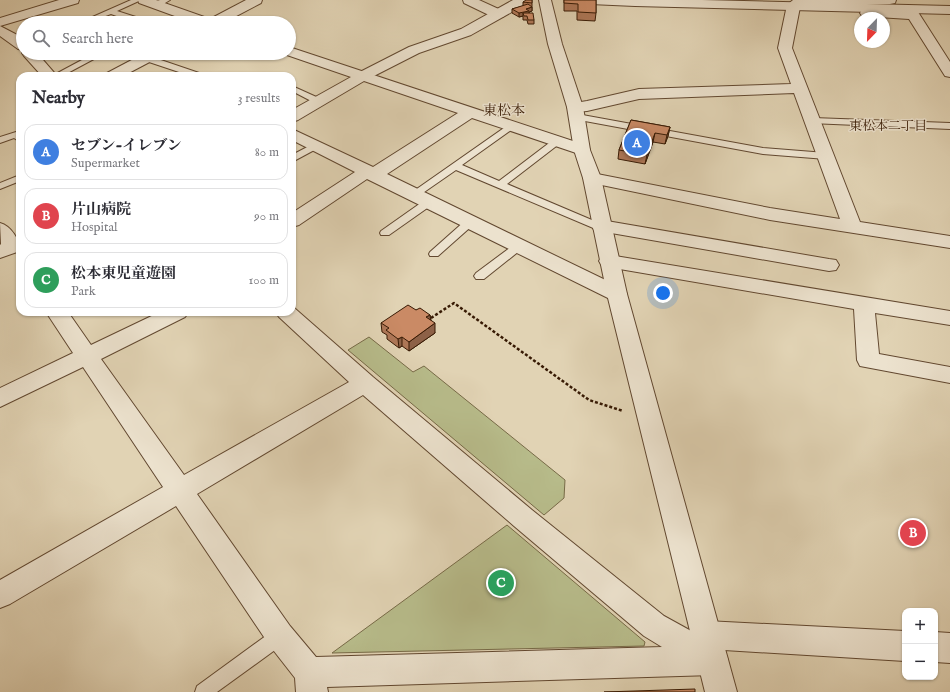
<!DOCTYPE html>
<meta charset="utf-8">
<style>
:root{--surface:#fff;--page:#f7f7f7;--text:#2b2b33;--muted:#7c7c81;--line:#e1e1e2;--accent:#d93025}
body{margin:0;font-family:"IM FELL English","Noto Serif JP",serif;background:var(--page);color:var(--text)}
.controls{position:absolute;right:12px;bottom:12px;display:grid;overflow:hidden;border-radius:8px;box-shadow:0 1px 3px #0004}
.controls button{width:36px;height:36px;display:grid;place-items:center;padding:0;border:0;border-bottom:1px solid var(--line);background:var(--surface);color:var(--text);font:20px sans-serif}
.compass{position:absolute;left:854px;top:12px;width:36px;height:36px;border-radius:50%;background:var(--surface);box-shadow:0 1px 3px #0004;rotate:203deg}
.you{position:absolute;left:663px;top:293px;width:14px;height:14px;margin:-10px;border:3px solid #fff;border-radius:50%;background:#1a73e8;box-shadow:0 0 0 6px #1a73e833}
.badge{display:grid;place-items:center;width:26px;height:26px;border-radius:50%;background:var(--accent);color:#fff;font-size:13px;font-weight:700}
.pin{position:absolute;translate:-50% -50%;border:2px solid #fff;box-shadow:0 1px 4px #0006}
.list{margin:0;padding:0;list-style:none}
h2{display:flex;justify-content:space-between;align-items:center;height:52px;margin:0;padding:0 16px;font-size:17px}
h2 small{font-size:13px;font-weight:400;color:var(--muted)}
.list li{display:grid;grid-template-columns:26px 1fr auto;gap:12px;align-items:center;box-sizing:border-box;height:56px;margin:0 8px 8px;padding:0 8px;border:1px solid var(--line);border-radius:12px}
.list b{display:block;font-size:15px;white-space:nowrap}
.list p{margin:0;font-size:13px;white-space:nowrap;color:var(--muted)}
.list em{font-size:13px;font-style:normal;color:var(--muted)}
.icon{flex:none;width:22px;height:22px;fill:none;stroke:currentColor;stroke-width:2;stroke-linecap:round;stroke-linejoin:round}
.map{position:relative;flex:none;width:950px;height:692px;overflow:hidden}
.search{position:absolute;background:var(--surface);box-shadow:0 1px 3px #0004;left:16px;top:16px;width:280px;height:44px;display:flex;align-items:center;gap:10px;box-sizing:border-box;padding:0 14px;border-radius:22px;color:var(--muted);font-size:15px}
.panel{position:absolute;background:var(--surface);box-shadow:0 1px 3px #0004;left:16px;top:72px;width:280px;height:244px;border-radius:12px}
.map>svg:first-child{display:block}
</style>
<div class="map">
<svg width="950" height="692" viewBox="0 0 950 692">
<rect width="100%" height="100%" fill="#e1d3b4"/>
<filter id="stains"><feTurbulence type="fractalNoise" baseFrequency=".005" numOctaves="4"/><feColorMatrix values="0 0 0 0 .2 0 0 0 0 .09 0 0 0 0 .02 0 0 0 .5 -.17"/></filter>
<radialGradient id="worn" r=".72"><stop offset=".6" stop-color="#630" stop-opacity="0"/><stop offset="1" stop-color="#630" stop-opacity=".3"/></radialGradient>
<g fill="#b7bb8a" stroke="#776a47">
<path d="M369,337l44,35 11,-6 141,114 -1,18 -20,17 -196,-165z"/>
<path d="M507,525l138,117 -1,4 -312,7z"/>
</g>
<g fill="none" stroke-linecap="round" stroke-linejoin="round">
<defs>
<g id="service">
<path d="M131,0h10l-24,11 25,8v4h-6l-25,-9 -19,7 -4,-2z"/>
<path d="M160,0h10l-10,6h-6v-4z"/>
<path d="M44,53h10l-16,9h-6l-1,-2z"/>
<path d="M95,53h10l-43,23h-10z"/>
<path d="M143,56h6l53,18 1,2h-12l-48,-16z"/>
<path d="M292,86l31,14 1,2 -1,2h-6l-25,-13z"/>
<path d="M577,114l186,34 63,5 5,3 -5,3 -63,-5 -189,-35 -1,-2z"/>
<path d="M813,118l137,5v6l-140,-6 -1,-2 1,-2z"/>
<path d="M511,123l4,3 -1,2 -52,37 37,16 54,-41h6l2,2 -2,2 -52,40 99,42 1,2 -1,2h-8l-142,-60 -39,27h-6l-2,-2 2,-2z"/>
<path d="M16,132l4,2v8l-6,-4 -14,5v-6z"/>
<path d="M315,143l5,3 -2,2 -26,14v-7z"/>
<path d="M20,175v6l-20,8v-6z"/>
<path d="M429,199l4,1 1,2 -1,2 -44,31h-8l-1,-2 1,-2 44,-31z"/>
<path d="M470,219l4,1 1,2 -1,2 -36,32h-8l-1,-2 1,-2 36,-32z"/>
<path d="M519,243l5,3 -1,2 -39,31h-8l-2,-3 2,-3 39,-29z"/>
<path d="M280,628l6,2 2,6 -2,6 -69,50h-22l2,-6 77,-56z"/>
</g>
<g id="minor">
<path d="M59,0h20l-1,3 -78,23 23,12v12l-5,-1 -18,-13v-18z"/>
<path d="M138,0h18l54,19 36,-19h16l-1,3 -38,20h-29l-55,-20z"/>
<path d="M463,0h16l24,11 2,3 -2,3h-10l-29,-14z"/>
<path d="M793,0h103l-1,3 -5,1 -87,1 -3,2 -8,41 68,174 90,14v12l-180,-28 -178,-37 -6,-1 -3,-4 3,-4 6,-1 178,35 70,11 -46,-126 -155,6 -52,12 -12,1 -6,-2 -2,-3 2,-3 18,-3 52,-12 152,-5 -13,-36 9,-43z"/>
<path d="M867,9l51,3 32,50v15l-5,-1 -36,-57 -47,-3 -2,-3 2,-3z"/>
<path d="M289,47l299,99 2,4 -2,4 -6,1 -110,-37 -85,56 237,115 3,5 -3,5 -7,2 -7,-2 -243,-120 -68,46 -7,2v-14l63,-41 -63,-32v-11l81,38 85,-54 -94,-32 -66,39 -6,2v-12l59,-33 -67,-23 -1,-1h6z"/>
<path d="M23,51v2h14l20,23h-15l-18,-20 -2,-3z"/>
<path d="M145,53h18l-2,3 -38,20h-18l2,-3z"/>
<path d="M601,220l228,39 7,1 3,5 -3,5 -7,1 -235,-41 -2,-4 2,-4z"/>
<path d="M0,223c11,3 20,17 20,28l-20,7v-13l1,-1z"/>
<path d="M609,255l341,56v14l-75,-12 4,41 71,13v16l-90,-17 -3,-6 -3,-51 -252,-43 -3,-5 3,-5z"/>
<path d="M292,306l81,71 159,133 132,106 29,16 3,-7 10,-4 199,10v30l-181,-11 4,10 -4,11 -11,4 -386,12 1,5h-32l-1,-14 -25,-32 -94,-140 -166,98 -10,4v-28l163,-93 -80,-120 -83,40v-19l73,-35 -27,-41h22l23,33 69,-33h29l-4,5 -84,42 83,116 165,-93 -70,-65 -4,-5h17zM363,395l151,131 130,110 18,11 -346,10 -26,-31 -93,-132z"/>
<path d="M935,632l15,1v30l-15,-1z"/>
</g>
<g id="tertiary">
<path d="M513,0h16l-1,3 -57,32 -52,18 -51,26 -5,1 -5,-1 -2,-3 2,-3 51,-26 52,-18z"/>
<path d="M539,0h12l11,44 21,63 7,43 11,28 26,116 110,398h-32l-98,-398 -24,-116 -9,-28 -7,-43 -19,-63z"/>
<path d="M584,0h118l248,6v8l-315,-8 -45,-2 -5,-1z"/>
</g>
</defs>
<use href="#service" stroke="#624830" stroke-width="2"/>
<use href="#minor" stroke="#624830" stroke-width="2"/>
<use href="#tertiary" stroke="#624830" stroke-width="2"/>
<path stroke="#371a04" stroke-width="2.5" stroke-dasharray="3 2" stroke-linecap="butt" d="M431,318l23,-15 135,97 34,11"/>
<use href="#service" fill="#ece2ce" fill-rule="evenodd"/>
<use href="#minor" fill="#ece2ce" fill-rule="evenodd"/>
<use href="#tertiary" fill="#ece2ce" fill-rule="evenodd"/>
</g>
<g fill="#ae7757" stroke="#371a04">
<path d="M532,0v11l-3,1v1l5,7v4h-6l-1,-4h-4v-4l-4,1 -7,-4v-4l11,-3v-4z"/>
<path d="M564,0h32v13l-1,8 -18,-1v-9h-13z"/>
<path d="M631,120l39,7 -2,9 -3,8 -12,-2 -8,22 -27,-5 1,-9z"/>
<path d="M416,310l14,5 1,5 4,13 -26,18 -7,-5 -3,2 -12,-9v-4l-5,-3 -1,-9z"/>
</g>
<g fill="#8d6147" stroke="#371a04">
<path d="M532,7v4l-3,1v3l-6,-2v3l-4,1v-4l7,-4z"/>
<path d="M670,127l-2,9 -3,8 2,-9z"/>
<path d="M655,133l-2,9 -8,22 2,-9z"/>
<path d="M430,315l1,9 -5,-7z"/>
<path d="M435,323v10l-26,18v-9z"/>
<path d="M402,337v9l-3,2 -1,-9z"/>
</g>
<g fill="#ca8a65" stroke="#371a04">
<path d="M526,0h6v3l-9,-1z"/>
<path d="M564,0h32v13l-18,-1v-8l-14,-1z"/>
<path d="M528,4l4,3 -6,2 3,2 -10,2 -7,-4z"/>
<path d="M523,13h10l1,7h-6l-1,-4h-3z"/>
<path d="M631,120l39,7 -3,8 -12,-2 -8,22 -28,-5z"/>
<path d="M408,305l8,5 4,-2 10,7 -4,2 9,6 -26,19 -7,-5 -4,2 -12,-9 3,-2 -8,-5z"/>
<path d="M695,689v3h-91z"/>
</g>
<g text-anchor="middle" dominant-baseline="central" stroke-width="3" stroke-linejoin="round" paint-order="stroke">
<g font-size="13" fill="#371a04" stroke="#ece2ce">
<text x="888" y="126">東松本二丁目</text>
</g>
<g font-size="14" fill="#371a04" stroke="#ece2ce">
<text x="504" y="111">東松本</text>
</g>
</g>
<rect width="100%" height="100%" filter="url(#stains)"/>
<rect width="100%" height="100%" fill="url(#worn)"/>
</svg>
<div class="controls">
<button>+</button>
<button>−</button>
</div>
<svg class="compass" viewBox="-18 -18 36 36"><path d="M0-13l5 13h-10z" fill="#e53935"/><path d="M0 13l5-13h-10z" fill="#7c7c81"/></svg>
<div class="you"></div>
<div class="pin badge" style="left:637px;top:143px;background:#3f7fe0">A</div>
<div class="pin badge" style="left:913px;top:533px;background:#e0444e">B</div>
<div class="pin badge" style="left:501px;top:583px;background:#2e9e5b">C</div>
<div class="search"><svg class="icon" aria-label="search" viewBox="0 0 24 24"><circle cx="10" cy="10" r="6"/><path d="M15 15l6 6"/></svg>Search here</div>
<section class="panel">
<h2>Nearby<small>3 results</small></h2>
<ul class="list">
<li><span class="badge" style="background:#3f7fe0">A</span><div><b>セブン-イレブン</b><p>Supermarket</p></div><em>80 m</em></li>
<li><span class="badge" style="background:#e0444e">B</span><div><b>片山病院</b><p>Hospital</p></div><em>90 m</em></li>
<li><span class="badge" style="background:#2e9e5b">C</span><div><b>松本東児童遊園</b><p>Park</p></div><em>100 m</em></li>
</ul>
</section>
</div>
